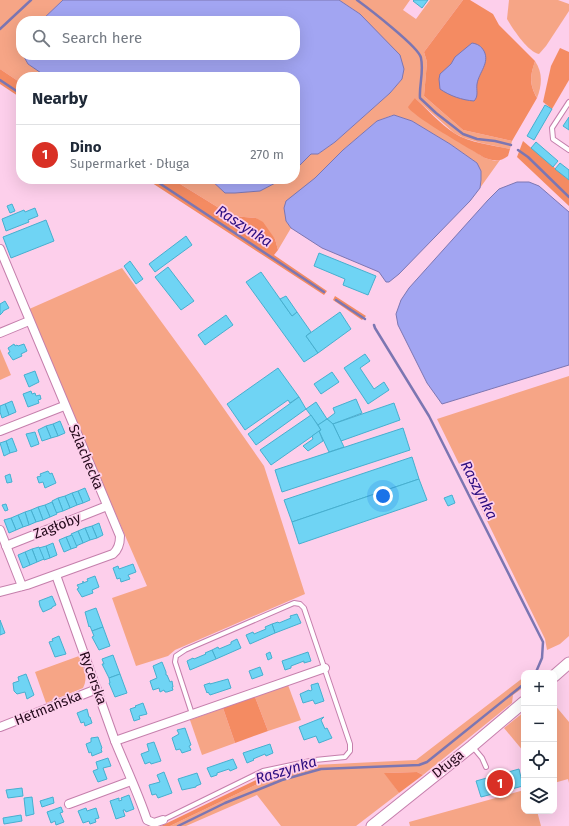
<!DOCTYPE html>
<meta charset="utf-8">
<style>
:root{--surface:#fff;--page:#f2f2f3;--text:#1f2937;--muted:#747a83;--line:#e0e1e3;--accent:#d93025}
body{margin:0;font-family:"Fira Sans",sans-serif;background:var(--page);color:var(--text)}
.controls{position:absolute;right:12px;bottom:12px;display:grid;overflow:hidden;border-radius:8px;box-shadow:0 4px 16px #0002}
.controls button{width:36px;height:36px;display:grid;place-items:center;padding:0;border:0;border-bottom:1px solid var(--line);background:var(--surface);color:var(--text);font:20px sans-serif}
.you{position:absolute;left:383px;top:496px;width:14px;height:14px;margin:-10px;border:3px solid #fff;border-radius:50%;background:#1a73e8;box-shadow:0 0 0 6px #1a73e833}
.badge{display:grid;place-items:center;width:26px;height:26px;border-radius:50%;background:var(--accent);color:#fff;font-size:13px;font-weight:700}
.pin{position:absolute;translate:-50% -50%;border:2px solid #fff;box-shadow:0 1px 4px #0006}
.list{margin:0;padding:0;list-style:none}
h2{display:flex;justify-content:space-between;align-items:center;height:52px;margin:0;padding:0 16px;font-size:17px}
h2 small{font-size:13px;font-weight:400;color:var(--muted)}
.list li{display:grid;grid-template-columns:26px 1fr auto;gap:12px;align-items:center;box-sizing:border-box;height:60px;padding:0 16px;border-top:1px solid var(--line)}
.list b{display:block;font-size:15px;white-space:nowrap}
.list p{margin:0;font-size:13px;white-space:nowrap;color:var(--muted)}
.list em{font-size:13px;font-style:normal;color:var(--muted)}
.icon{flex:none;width:22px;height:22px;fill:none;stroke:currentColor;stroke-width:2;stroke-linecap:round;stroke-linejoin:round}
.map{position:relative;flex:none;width:569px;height:826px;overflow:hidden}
.search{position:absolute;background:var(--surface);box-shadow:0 4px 16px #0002;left:16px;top:16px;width:284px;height:44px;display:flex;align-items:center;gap:10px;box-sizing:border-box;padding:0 14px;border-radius:16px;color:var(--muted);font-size:15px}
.panel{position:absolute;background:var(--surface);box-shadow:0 4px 16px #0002;left:16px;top:72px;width:284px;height:112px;border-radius:16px}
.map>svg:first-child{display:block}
</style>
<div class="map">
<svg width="569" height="826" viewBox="0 0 569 826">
<rect width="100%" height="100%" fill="#fdcfeb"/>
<g fill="#f6a586">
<path d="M0,0h63l-22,21h-20v34h2l5,9 19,13h-26v6l-21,-14z"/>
<path d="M339,0h71l-7,10 13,9 14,-19h33l-39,52 3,10 -3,34 39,34 49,11 -2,8 -29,-6 -17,-5 -10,-5 -39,-35 11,23 59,37 10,3 5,-1 -20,28 1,-8 -4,-17 -27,-19 -38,-23 -19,-6 -16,6 -34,29 -28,28 -29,43 5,7 -13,22 -3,-11 -19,-21 -24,-2 -60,-37h38l15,14 35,-2 23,-12h12v-9l16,-16h7l17,-12 55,-49 12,-14 -42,-65z"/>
<path d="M509,0h49l11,4v7l-23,35 -7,8c-11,-2 -26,-25 -32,-35z"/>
<path d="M535,61c8,12 7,24 2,37 -8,-14 -7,-22 -2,-37z"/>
<path d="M122,268l79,108 63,90 41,128 -130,56 -7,6 -32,10 -24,-68 35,-12 -120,-276z"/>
<path d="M0,349l11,26 -11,5z"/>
<path d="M569,376v260l-9,8 -13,6 -2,-11 -108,-220z"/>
<path d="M79,656c4,12 10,21 4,32l-37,15 -11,-31z"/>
<path d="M524,677v10l-11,8 -1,8 -89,72 -6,-3 -32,1 14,20 -43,33h-75l-24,-31 -71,31h-16l98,-47 37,-10v-2l9,-2 102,-5z"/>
<path d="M288,685l13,35 -33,11 -13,-34z"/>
<path d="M554,704l15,18v61l-1,-4 -14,4z"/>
<path d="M223,708l12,35 -33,12 -12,-35z"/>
<path d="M524,712v40l-20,-24z"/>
<path d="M524,790v21h13l4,15h-131l-1,-4z"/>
</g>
<g fill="#f48b62">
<path d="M463,0h7l23,14 6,11 36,36c-5,15 -6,23 2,37l-25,43 -49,-11 -39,-34 3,-34 -3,-10z"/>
<path d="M560,48l9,4v28l-17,29 -9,-7 8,-36z"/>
<path d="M0,69l21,14v15l-21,-14z"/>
<path d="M415,98c12,11 25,26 39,35 16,10 38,12 56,16l-2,7c-8,6 -14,5 -23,2 -13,-8 -73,-42 -77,-51z"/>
<path d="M523,141l46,39v26l-52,-49z"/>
<path d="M146,179h26l60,37 24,2 7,4 12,17 3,11 -4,5 53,36 -3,4z"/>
<path d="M335,296l31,20 -4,4 -29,-20z"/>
<path d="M255,697l13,34 -33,12 -12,-35z"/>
<path d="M305,767v2l-37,10 -98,47h-9l101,-49z"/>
<path d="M417,772l6,3 -24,18 -15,-20z"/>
</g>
<g fill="#a2a5f2" stroke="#7c76b2">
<path d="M63,0h276l21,14 40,41 4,14 -2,10 -12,14 -55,49 -17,12h-7l-16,16v-93h-248l-19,-13 -5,-9h272v-34h-254z"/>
<path d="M472,43c6,1 9,3 12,8 6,12 -5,21 -7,33 -1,6 2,12 -3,17 -12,-1 -24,-5 -34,-12l-1,-10 1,-5 11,-10 4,-7z"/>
<path d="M394,115l18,6 38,23 27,19 4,8v9l-1,8 -10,13 -71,73 -10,8h-3l-7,-10 -57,-24 -31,-20 -5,-7 -2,-13 2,-7 29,-23 28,-28 34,-29z"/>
<path d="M210,179h73l-23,12 -25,2h-10z"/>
<path d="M517,182h12l10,4 30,26v153l-127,39 -15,-21 -29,-58 -2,-11 5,-14 8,-12 79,-88 11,-11z"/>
</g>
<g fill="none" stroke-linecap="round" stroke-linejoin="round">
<g stroke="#7c76b2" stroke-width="2.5">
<path d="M357,0c11,8 63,48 64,58 3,14 -2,27 -1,40l16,15 27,21 14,5 18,2 16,4"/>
<path d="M0,29l31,-29"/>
<path d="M0,80l21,14"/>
<path d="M518,150l10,7 41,40"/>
<path d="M153,179l171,113"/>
<path d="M336,300l29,19"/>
<path d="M374,325l1,3 54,88 114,226 -1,16 -6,14"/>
<path d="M178,826l47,-23 57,-23 39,-11 98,-4 8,-3 97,-78"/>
</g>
</g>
<g fill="#6fd4f4" stroke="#47afcf">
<path d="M414,0h14l-6,8 -9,-7z"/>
<path d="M545,105l7,4 -18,31 -7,-4z"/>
<path d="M569,117v13l-6,-4z"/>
<path d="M536,142l22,19 -5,6 -22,-19z"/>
<path d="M560,163l9,7v10l-14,-11z"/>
<path d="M12,204l3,7 -5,2 -3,-7z"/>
<path d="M35,208l3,8 -10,4 1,2 -23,9 -4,-12 22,-9 1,2z"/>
<path d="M46,220l8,21 -43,17 -8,-21z"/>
<path d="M186,236l6,9 -37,27 -6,-8z"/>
<path d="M319,253l57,23 -8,19 -25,-10 2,-6 -31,-13z"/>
<path d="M130,261l13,18 -7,5 -12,-18z"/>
<path d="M168,267l26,34 -13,9 -26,-33z"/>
<path d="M261,272l31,44 5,-4 14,20 -5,4 12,17 -14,9 -58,-80z"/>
<path d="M286,296l11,16 -5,4 -12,-17z"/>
<path d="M5,301l4,7 -6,3v1l-3,3v-11z"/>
<path d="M340,312l11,17 -33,24 -12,-17z"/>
<path d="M226,315l7,10 -28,20 -7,-10z"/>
<path d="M14,344l1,2 2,-1 1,1 6,-2 3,7 -6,3 1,2 -9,4 -5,-7 2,-1 -2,-4z"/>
<path d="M365,354l5,7 -10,7 14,21 10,-7 5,8 -21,14 -24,-36z"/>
<path d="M278,368l21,29 -9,6 -2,-3 -43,30 -18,-26z"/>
<path d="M35,371l4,11 -10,5 -5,-12z"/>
<path d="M332,372l7,10 -18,12 -7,-10z"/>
<path d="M31,391l1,3 3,-1 1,3 4,-1 1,4 -3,1 1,3 -11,4 -5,-13z"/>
<path d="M299,397l7,12 -50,36 -8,-11z"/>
<path d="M356,399l6,14 -29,11 -6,-5 8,-6 -2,-5z"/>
<path d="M12,401l4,11 -7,3 -4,-11z"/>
<path d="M316,402l11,17 -9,6 -12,-16z"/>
<path d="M394,403l6,17 -59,21 -8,-17z"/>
<path d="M5,404l4,11 -7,3 -2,-6v-6z"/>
<path d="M311,415l10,15 -50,35 -11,-15z"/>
<path d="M327,419l6,5 11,23 -15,5 -10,-21 2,-1 -3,-5z"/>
<path d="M60,421l5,12 -7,3 -5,-12z"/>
<path d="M53,424l5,12 -7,2 -5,-12z"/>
<path d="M46,426l5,12 -9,3 -4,-11z"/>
<path d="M403,428l7,22 -128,42 -7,-22z"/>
<path d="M319,431l4,10 -15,10 -5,-5 10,-7 -1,-3z"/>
<path d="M35,432l4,12 -8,3 -5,-13z"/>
<path d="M12,438l5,13 -7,2 -4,-12z"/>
<path d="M6,441l4,12 -6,3 -4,-13z"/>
<path d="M412,457l7,22 -127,43 -8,-22z"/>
<path d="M48,471l2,3 2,-1 4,10 -11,5 -2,-6 -4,1 -2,-6 4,-1 -1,-2z"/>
<path d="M10,474l2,8 -5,1 -2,-7z"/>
<path d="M419,479l8,21 -128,44 -7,-22z"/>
<path d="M85,488l5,12 -7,3 -5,-12z"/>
<path d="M78,491l5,12 -6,2 -5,-12z"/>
<path d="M72,493l5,12 -7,3 -5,-12z"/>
<path d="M452,495l3,8 -7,3 -4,-8z"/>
<path d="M65,496l5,12 -7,3 -5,-13z"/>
<path d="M58,498l5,13 -7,2 -4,-12z"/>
<path d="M52,502l5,12 -7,3 -5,-12z"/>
<path d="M6,504l2,6 -3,1 -3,-6z"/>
<path d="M45,505l5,12 -7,3 -5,-13z"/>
<path d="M38,507l5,13 -7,2 -5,-12z"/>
<path d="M31,510l5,12 -7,3 -4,-13z"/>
<path d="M25,512l4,13 -6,2 -5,-12z"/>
<path d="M18,515l5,12 -7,3 -5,-12z"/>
<path d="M11,518l5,12 -7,3 -5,-13z"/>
<path d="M99,523l4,12 -6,3 -5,-12z"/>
<path d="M92,526l5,12 -7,2 -5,-12z"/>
<path d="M85,528l5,12 -7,3 -5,-12z"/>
<path d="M78,531l5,12 -7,3 -5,-12z"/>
<path d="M72,535l5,12 -6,2 -5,-12z"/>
<path d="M66,537l5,12 -7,3 -5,-12z"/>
<path d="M53,543l4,12 -7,3 -4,-12z"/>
<path d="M46,546l4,12 -6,2 -5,-12z"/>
<path d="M39,547l5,12 -7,3 -5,-13z"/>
<path d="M32,549l5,13 -7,3 -5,-13z"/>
<path d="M25,552l5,13 -7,3 -5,-13z"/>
<path d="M133,564l3,8 -8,3 2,4 -9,3 -1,-4 -3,1 -4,-11 5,-2 1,3z"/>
<path d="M95,576l4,11 -7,3 1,3 -11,4 -5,-8 2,-1 -2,-3 6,-2v-2v2l5,-2 -1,-2z"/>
<path d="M52,596l4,9 -4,2v1l-9,4 -3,-6 -1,-5z"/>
<path d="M96,608l7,19 -11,4 -2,-5 -1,1 -4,-15z"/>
<path d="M297,614l4,9 -26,10 -3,-9 6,-2 1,1 12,-5 -1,-2z"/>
<path d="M0,620l5,13 -5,2z"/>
<path d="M272,624l3,9 -25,11 -4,-9 7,-3 1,2 12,-5 -1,-2z"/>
<path d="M103,627l7,19 -11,4 -7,-13 2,-1 -2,-5z"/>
<path d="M59,636l7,18 -11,3 -6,-15 4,-1 -1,-2z"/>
<path d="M237,639l4,9 -25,11 -4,-9 6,-3 1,2 12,-5v-2z"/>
<path d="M212,650l4,9 -26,11 -3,-9 6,-3 1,1 12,-5 -1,-1z"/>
<path d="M270,652l2,6 -4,2 -2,-6z"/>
<path d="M308,652l3,9 -7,2v-2l-13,5v2l-6,2 -3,-9z"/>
<path d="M113,655l7,19 -11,4 -7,-14h2l-2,-5z"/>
<path d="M162,662l4,10v3h1l3,7 2,-1 1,6h-1l1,3 -6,2h-2l-1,-2 -4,2 -1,-4 -6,2 -3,-9 7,-3 -4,-12z"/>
<path d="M260,667l3,8 -11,4 -3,-8z"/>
<path d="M26,674l8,21 -7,4 -2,-7 -8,2 -3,-3 -1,-8 6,-2 -1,-4z"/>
<path d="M120,674l7,19 -12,4 -6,-14h1l-1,-5z"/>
<path d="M228,679l3,9 -21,7 -2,-3 -1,1 -3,-8 6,-2v1z"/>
<path d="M318,683l6,18 -9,3 -2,-4 -10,3 -3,-9 9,-4 1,1 2,-1 -1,-5z"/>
<path d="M143,703l4,11 -8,2 1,3 -6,2 -4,-12 6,-2 -1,-1z"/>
<path d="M87,709l2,8h1l2,6 -7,3 -1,-4 -3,1 -4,-10z"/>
<path d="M324,717l-3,3 4,9 2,-1 5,10 -13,5 -3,-7 -12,4 -5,-13z"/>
<path d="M185,728l6,17 -2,1 2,4 -9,3 -2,-4 -4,1 -4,-12 7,-4 -2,-4z"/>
<path d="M98,737l4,11 -1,1 1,3 -10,4 -1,-4 -2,1 -3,-9 5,-2v-4z"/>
<path d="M154,742l7,19 -10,3 -1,-2 -5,2 -4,-10 8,-3 -2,-7z"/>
<path d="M270,744l3,9 -7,3 -1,-2 -12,5 1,1 -7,3 -4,-10z"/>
<path d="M108,758l3,8 -8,2 4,11 -9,3 -5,-11 5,-2 -2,-7z"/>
<path d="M233,759l4,9 -7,3 -1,-2 -12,4v2l-6,2 -4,-9z"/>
<path d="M519,769l4,17 -42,11 -5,-16z"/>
<path d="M164,772l8,21 -14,5 -2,-4 -4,1 -3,-10 11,-3 -3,-7z"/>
<path d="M197,773l4,11 -5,2v1l-14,3 -4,-11z"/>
<path d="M22,788l1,8 -15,2 -2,-8z"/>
<path d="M129,795l5,14 -8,3 -1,-2h-2l2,6 -9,3 -6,-18 9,-3v3l3,-1 -1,-2z"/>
<path d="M32,797l2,17 -8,2 -2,-18z"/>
<path d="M53,797l1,6 -12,4 -2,-6z"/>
<path d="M61,807l2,5 -3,1 4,9 -8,3 -1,-4 -4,2 -4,-11z"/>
<path d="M86,808l1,3 9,-3 3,10 -4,1 1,3 -6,2 -1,-3 -6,2 -5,-12z"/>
<path d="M21,815l1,6 -18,3 -1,-6z"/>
</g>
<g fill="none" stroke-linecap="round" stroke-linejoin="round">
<defs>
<g id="lane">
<path d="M569,102l-17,26 1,11 16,11"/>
<path d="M472,746l10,12 4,9"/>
<path d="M163,820l100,-49 52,-11 30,-3 5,-6v-7l-46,-136 -4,-4 -6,-1 -109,47 -9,6 -1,6 17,52"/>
</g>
<g id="street">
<path d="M0,249l120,287c0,7 -1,13 -7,18l-86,31 -27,7"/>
<path d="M0,333l29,-12"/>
<path d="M0,431l64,-25"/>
<path d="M0,530l22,56"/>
<path d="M6,546l101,-40"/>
<path d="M56,575c20,55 39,111 59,166 11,27 23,52 32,79l7,3 9,-3"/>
<path d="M0,727l97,-38"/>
<path d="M115,741l210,-73"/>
<path d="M69,804l62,-23"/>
</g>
<g id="secondary">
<path d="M554,676l15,-13"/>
<path d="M372,826l100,-80 52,-44"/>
</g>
</defs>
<use href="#lane" stroke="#c57fac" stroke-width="6"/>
<use href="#street" stroke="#c57fac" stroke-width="10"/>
<use href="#secondary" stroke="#c57fac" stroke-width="13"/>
<use href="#lane" stroke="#fff" stroke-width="4"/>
<use href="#street" stroke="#fff" stroke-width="8"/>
<use href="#secondary" stroke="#fff" stroke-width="11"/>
</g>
<g text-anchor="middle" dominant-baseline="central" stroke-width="3.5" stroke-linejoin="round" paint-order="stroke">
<g font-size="14" fill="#24091b" stroke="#fdcfeb">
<text transform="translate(86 457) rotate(67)">Szlachecka</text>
<text transform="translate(57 526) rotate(-21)">Zagłoby</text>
<text transform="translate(93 678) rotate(70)">Rycerska</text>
<text transform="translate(48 708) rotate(-22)">Hetmańska</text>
<text transform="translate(448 764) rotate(-39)">Długa</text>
</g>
<g font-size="15" font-style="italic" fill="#2b0d80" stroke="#fdcfeb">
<text transform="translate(244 226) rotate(33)">Raszynka</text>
<text transform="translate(479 490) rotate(63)">Raszynka</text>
<text transform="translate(286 770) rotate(-17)">Raszynka</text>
</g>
</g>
</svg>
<div class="controls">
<button>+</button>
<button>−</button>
<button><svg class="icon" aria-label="locate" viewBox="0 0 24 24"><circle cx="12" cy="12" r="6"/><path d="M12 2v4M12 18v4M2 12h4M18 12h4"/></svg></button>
<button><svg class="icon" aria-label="layers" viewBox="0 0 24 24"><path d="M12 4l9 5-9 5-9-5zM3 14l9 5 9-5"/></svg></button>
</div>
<div class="you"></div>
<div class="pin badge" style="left:500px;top:783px">1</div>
<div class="search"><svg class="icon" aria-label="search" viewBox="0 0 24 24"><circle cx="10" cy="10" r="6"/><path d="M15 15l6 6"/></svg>Search here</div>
<section class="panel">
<h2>Nearby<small></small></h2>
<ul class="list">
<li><span class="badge">1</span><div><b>Dino</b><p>Supermarket · Długa</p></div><em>270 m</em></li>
</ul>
</section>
</div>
